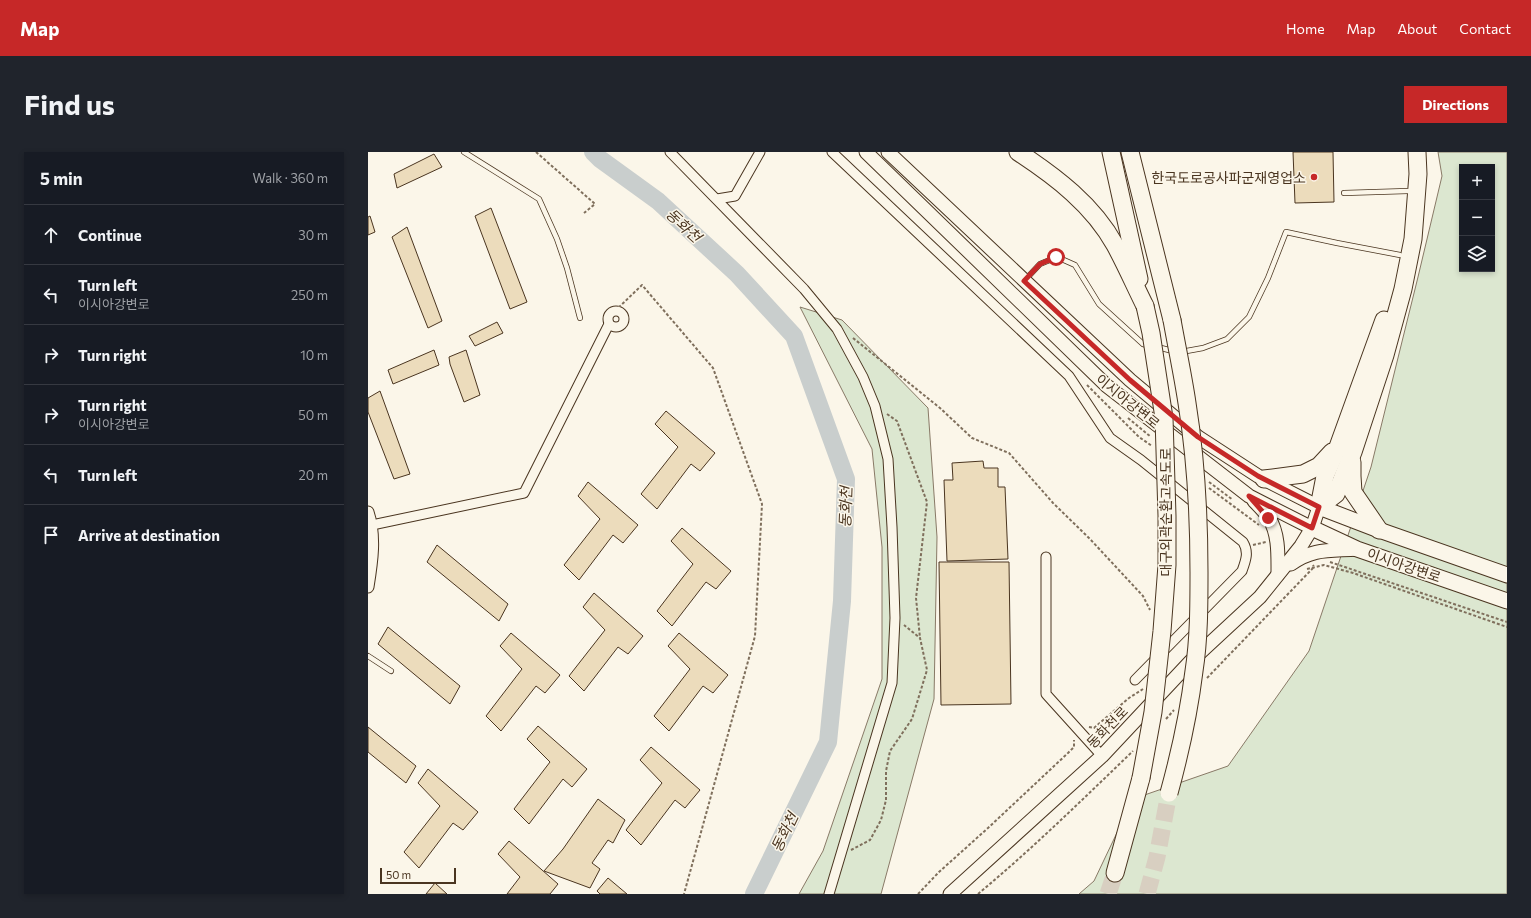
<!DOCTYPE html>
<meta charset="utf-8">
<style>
:root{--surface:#171b24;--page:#20242c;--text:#f1f3f6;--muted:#9ea1a6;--line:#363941;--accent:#c62828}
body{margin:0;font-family:Commissioner,"Noto Sans KR",sans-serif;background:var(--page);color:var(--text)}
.controls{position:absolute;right:12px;top:12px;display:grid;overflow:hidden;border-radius:0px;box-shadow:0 2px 6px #0003}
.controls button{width:36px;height:36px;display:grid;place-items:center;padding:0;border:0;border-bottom:1px solid var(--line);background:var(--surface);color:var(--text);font:20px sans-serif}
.scale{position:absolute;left:12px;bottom:10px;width:76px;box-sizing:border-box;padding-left:4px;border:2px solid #4a3520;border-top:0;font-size:11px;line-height:14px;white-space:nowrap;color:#4a3520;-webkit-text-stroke:3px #fbf6e9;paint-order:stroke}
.stop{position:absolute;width:12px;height:12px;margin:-9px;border:3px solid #c62828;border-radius:50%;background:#fff}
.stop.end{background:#c62828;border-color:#fff;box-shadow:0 1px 4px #0008}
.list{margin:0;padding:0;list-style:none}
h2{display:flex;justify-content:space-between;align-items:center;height:52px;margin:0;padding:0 16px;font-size:17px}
h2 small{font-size:13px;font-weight:400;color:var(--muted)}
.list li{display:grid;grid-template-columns:26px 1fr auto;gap:12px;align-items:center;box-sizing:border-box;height:60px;padding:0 16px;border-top:1px solid var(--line)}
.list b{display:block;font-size:15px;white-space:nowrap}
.list p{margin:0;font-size:13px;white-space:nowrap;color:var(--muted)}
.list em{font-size:13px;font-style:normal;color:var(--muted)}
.icon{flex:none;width:22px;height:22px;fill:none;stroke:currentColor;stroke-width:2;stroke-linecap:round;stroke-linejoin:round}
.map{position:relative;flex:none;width:1139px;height:742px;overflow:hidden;border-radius:0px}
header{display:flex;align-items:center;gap:24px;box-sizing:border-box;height:56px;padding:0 20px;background:var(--accent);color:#fff}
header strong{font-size:19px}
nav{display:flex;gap:22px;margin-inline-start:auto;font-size:14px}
.intro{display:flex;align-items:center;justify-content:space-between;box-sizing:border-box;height:96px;padding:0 24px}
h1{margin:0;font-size:28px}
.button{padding:10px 18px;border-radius:0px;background:var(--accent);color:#fff;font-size:14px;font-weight:700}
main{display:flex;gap:24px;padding:0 24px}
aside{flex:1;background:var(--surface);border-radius:0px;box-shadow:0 2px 6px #0003}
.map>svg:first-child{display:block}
</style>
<header>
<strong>Map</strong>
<nav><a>Home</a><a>Map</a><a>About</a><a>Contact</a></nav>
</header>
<div class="intro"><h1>Find us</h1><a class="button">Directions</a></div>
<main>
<aside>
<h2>5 min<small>Walk · 360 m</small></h2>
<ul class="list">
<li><svg class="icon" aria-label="ahead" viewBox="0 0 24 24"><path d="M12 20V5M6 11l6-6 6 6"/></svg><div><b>Continue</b></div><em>30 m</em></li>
<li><svg class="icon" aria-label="left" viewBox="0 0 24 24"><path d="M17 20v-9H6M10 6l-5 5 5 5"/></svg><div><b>Turn left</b><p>이시아강변로</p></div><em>250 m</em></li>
<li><svg class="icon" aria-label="right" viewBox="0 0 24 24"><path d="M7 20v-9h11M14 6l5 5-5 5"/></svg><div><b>Turn right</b></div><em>10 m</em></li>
<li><svg class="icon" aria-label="right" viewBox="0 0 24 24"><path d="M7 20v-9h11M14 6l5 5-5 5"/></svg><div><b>Turn right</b><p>이시아강변로</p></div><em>50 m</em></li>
<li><svg class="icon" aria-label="left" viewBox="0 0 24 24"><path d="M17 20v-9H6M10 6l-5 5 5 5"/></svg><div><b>Turn left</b></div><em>20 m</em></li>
<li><svg class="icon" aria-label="arrive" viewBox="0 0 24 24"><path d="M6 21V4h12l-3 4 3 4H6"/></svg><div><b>Arrive at destination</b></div></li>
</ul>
</aside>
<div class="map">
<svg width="1139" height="742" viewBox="0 0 1139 742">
<rect width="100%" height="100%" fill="#fbf6e9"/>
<g fill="#dce7d0" stroke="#887966" fill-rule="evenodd">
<path d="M1070,0h69v742h-428l15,-13 39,-82 95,-33 81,-115 62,-184 47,-190 24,-101zM1094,15h30v102h-30z"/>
<path d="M432,155l42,13 86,88 9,129 -3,162 -53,195h-82l24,-43 59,-172v-132l-10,-98z"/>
</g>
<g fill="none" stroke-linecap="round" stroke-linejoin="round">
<path stroke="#c9cecd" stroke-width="18" d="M225,0l7,7 58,42 79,73 57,62 52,143 -4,122 -14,141 -74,152"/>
</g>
<g fill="#ecdcbc" stroke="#4a3520">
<path d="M925,0h40l1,50 -39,1z"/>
<path d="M66,2l8,13 -45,21 -3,-14z"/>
<path d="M123,56l36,94 -17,7 -35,-93z"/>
<path d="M2,64l5,16 -7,3v-18z"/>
<path d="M39,75l35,94 -14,7 -36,-91z"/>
<path d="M129,170l6,11 -28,13 -6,-10z"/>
<path d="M66,198l5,15 -46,19 -5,-14z"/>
<path d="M98,198l14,45 -16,7 -14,-38 -1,-7z"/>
<path d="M12,239l30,83 -16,5 -26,-67v-14z"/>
<path d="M298,259l49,42 -15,18 -9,-7 -34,45 -16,-15 37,-47 -23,-23z"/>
<path d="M615,309l1,7h14v19h7l3,72 -61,2 -3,-81h9l-1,-17z"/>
<path d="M220,330l50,43 -15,18 -10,-8 -34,45 -15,-15 36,-46 -22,-23z"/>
<path d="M314,376l49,43 -15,18 -10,-7 -34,44 -15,-15 36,-47 -22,-23z"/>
<path d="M69,393l71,59 -9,17 -72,-59z"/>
<path d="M571,410h70l2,142 -70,1z"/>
<path d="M226,441l49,43 -15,18 -10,-7 -34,44 -15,-15 36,-46 -22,-23z"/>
<path d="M20,475l72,59 -10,18 -72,-60z"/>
<path d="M143,481l49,42 -15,18 -9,-7 -35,45 -15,-15 36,-47 -22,-23z"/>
<path d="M311,481l49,42 -15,18 -10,-7 -34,45 -15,-15 36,-47 -22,-23z"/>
<path d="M170,574l49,43 -15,18 -9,-8 -34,45 -15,-15 36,-47 -23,-23z"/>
<path d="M0,575l48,39 -10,17 -38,-31z"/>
<path d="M283,595l49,43 -15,18 -10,-8 -34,45 -15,-15 36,-47 -22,-23z"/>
<path d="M60,617l50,43 -15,18 -10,-7 -34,45 -15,-16 36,-46 -22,-23z"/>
<path d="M230,647l27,21 -12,23 -5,-3 -16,23 8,6 -10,19 -46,-17 19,-22z"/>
<path d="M141,689l49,43 -8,10h-43l13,-17 -22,-23z"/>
<path d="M240,726l19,16h-27l-3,-3z"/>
<path d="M67,731l12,11h-21z"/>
</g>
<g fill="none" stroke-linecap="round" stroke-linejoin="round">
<g stroke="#d8cfc1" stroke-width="17" stroke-dasharray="17 8" stroke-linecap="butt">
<path d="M740,742l7,-21"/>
<path d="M779,742l10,-37 12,-64"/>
</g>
<defs>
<g id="service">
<path d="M96,0l75,47 18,40 10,29 13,50"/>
<path d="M976,41l64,-2"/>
<path d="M657,128l15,-16 17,-7 18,8 24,39 44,40 7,2"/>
<path d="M789,195l16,4"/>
<path d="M813,200l22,-4 24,-9 22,-22 19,-39 18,-46 51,11 63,12"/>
<path d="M0,504l23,15"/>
</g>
<g id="minor">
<path d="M302,0l134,137 33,40 26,48 12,29 13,53 4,68 3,91 -3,65 -63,211"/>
<path d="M464,0l237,224 41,62 31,22 102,82c6,10 3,18 -1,29l-107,109"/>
<path d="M349,47l18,-3 25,-44"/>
<circle cx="248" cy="167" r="8"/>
<path d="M4,373l152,-32 85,-169"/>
<path d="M678,405v137l56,62"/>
</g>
<path id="tertiary" d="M0,360c8,24 4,50 0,75"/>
<g id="secondary">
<path d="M498,0l241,234 142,110 63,32"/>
<path d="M520,0l242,228 68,57 60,39 61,31 -7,21 -11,18 -41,51 -69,64 -89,95 -152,138"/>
<path d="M886,349c5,5 11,11 15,17 10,16 9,37 9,56"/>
<path d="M923,412c22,-16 39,-13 66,-15"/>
</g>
<g id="trunk">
<path d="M951,355l60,23 128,45"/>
<path d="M944,376l45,21 150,52"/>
</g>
<g id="motorway">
<path d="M650,0c38,25 75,53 97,93 11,20 20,41 30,61"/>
<path d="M743,0l28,127"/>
<path d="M762,0l42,168"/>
<path d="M984,310v14l1,16 26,38"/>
<path d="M896,327l39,-5 16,-8 13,-14"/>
<path d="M951,355l17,-13 17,-42 32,-97 18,-66 10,-50 5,-65 -1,-22"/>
<path d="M951,355l6,-31 13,-29 46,-127"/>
<path d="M747,721l26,-95"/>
</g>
</defs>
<use href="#service" stroke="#4a3520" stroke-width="6"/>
<use href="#minor" stroke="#4a3520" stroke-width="11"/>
<use href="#tertiary" stroke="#4a3520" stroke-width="13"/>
<use href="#secondary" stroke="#4a3520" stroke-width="15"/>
<use href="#trunk" stroke="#4a3520" stroke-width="17"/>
<use href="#motorway" stroke="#4a3520" stroke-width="19"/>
<g stroke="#7f6f5c" stroke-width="2" stroke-dasharray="3 2" stroke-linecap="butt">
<path d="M168,0l59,52 -11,9"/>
<path d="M247,159l27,-26 71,83 49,136 -7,132 -71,258"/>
<path d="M485,186l87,70 32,30 37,15 44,50 37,36 53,57 7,14"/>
<path d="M719,233l52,52 13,9"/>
<path d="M519,262l10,7 30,81 -11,96 4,40"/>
<path d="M760,266l23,19"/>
<path d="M841,330l24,18"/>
<path d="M841,336l50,37"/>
<path d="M885,393l13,-3"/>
<path d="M962,410l177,60"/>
<path d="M939,417l17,-4 29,8 154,54"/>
<path d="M839,526l107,-111 -1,-2"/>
<path d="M798,567l8,-9"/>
<path d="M721,575l5,1 35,-30 14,-9"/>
<path d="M483,698l19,-10 11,-20 5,-20v-29l4,-20 22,-32 15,-49 -7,-32 -16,-13"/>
<path d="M550,742l21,-22 49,-44 80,-75 6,-6v-7"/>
<path d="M610,742c54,-45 104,-94 155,-143"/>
</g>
<use href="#service" stroke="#fbf6e9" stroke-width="4.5"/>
<use href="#minor" stroke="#fbf6e9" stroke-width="9"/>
<use href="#tertiary" stroke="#fbf6e9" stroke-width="11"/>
<use href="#secondary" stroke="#fbf6e9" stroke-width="13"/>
<use href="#trunk" stroke="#fbf6e9" stroke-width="15"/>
<use href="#motorway" stroke="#fbf6e9" stroke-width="17"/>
<defs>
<g id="motorway-bridge">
<path d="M773,626l12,-66 9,-81 5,-66v-49l-3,-98 -13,-85 -6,-27"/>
<path d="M801,641c11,-40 20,-81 25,-122 5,-32 5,-66 5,-99 0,-56 -3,-113 -12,-169 -4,-27 -10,-55 -15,-83"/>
</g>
</defs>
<use href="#motorway-bridge" stroke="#4a3520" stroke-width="19" stroke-linecap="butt"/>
<use href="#motorway-bridge" stroke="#fbf6e9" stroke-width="17"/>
</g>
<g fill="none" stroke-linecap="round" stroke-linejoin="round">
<path stroke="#c62828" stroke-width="5" d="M688,105l-16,7 -16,17 106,99 68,57 60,39 61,31 -7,21 -63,-32 19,22"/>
</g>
<circle fill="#c62828" stroke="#fbf6e9" stroke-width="1.5" cx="946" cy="25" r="4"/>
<g text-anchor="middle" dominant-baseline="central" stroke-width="3" stroke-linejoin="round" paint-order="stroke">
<g font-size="14" fill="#4a3520" stroke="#fbf6e9" text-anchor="end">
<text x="938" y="25">한국도로공사파군재영업소</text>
</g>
<g font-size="14" fill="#4a3520" stroke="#fbf6e9">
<text transform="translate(760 249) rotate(39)">이시아강변로</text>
<text transform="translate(797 360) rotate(-90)">대구외곽순환고속도로</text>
<text transform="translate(1036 413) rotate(19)">이시아강변로</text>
<text transform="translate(739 575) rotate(-46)">동화천로</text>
</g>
<g font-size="15" font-style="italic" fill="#4a3520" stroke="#fbf6e9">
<text transform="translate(316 73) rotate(43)">동화천</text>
<text transform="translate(477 355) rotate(-88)">동화천</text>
<text transform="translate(416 680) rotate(-64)">동화천</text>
</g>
</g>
</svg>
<div class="controls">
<button>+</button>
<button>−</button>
<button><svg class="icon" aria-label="layers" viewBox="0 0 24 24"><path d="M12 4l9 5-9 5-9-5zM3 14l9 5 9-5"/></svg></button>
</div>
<div class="scale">50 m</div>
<div class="stop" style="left:688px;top:105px"></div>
<div class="stop end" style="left:900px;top:366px"></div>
</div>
</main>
